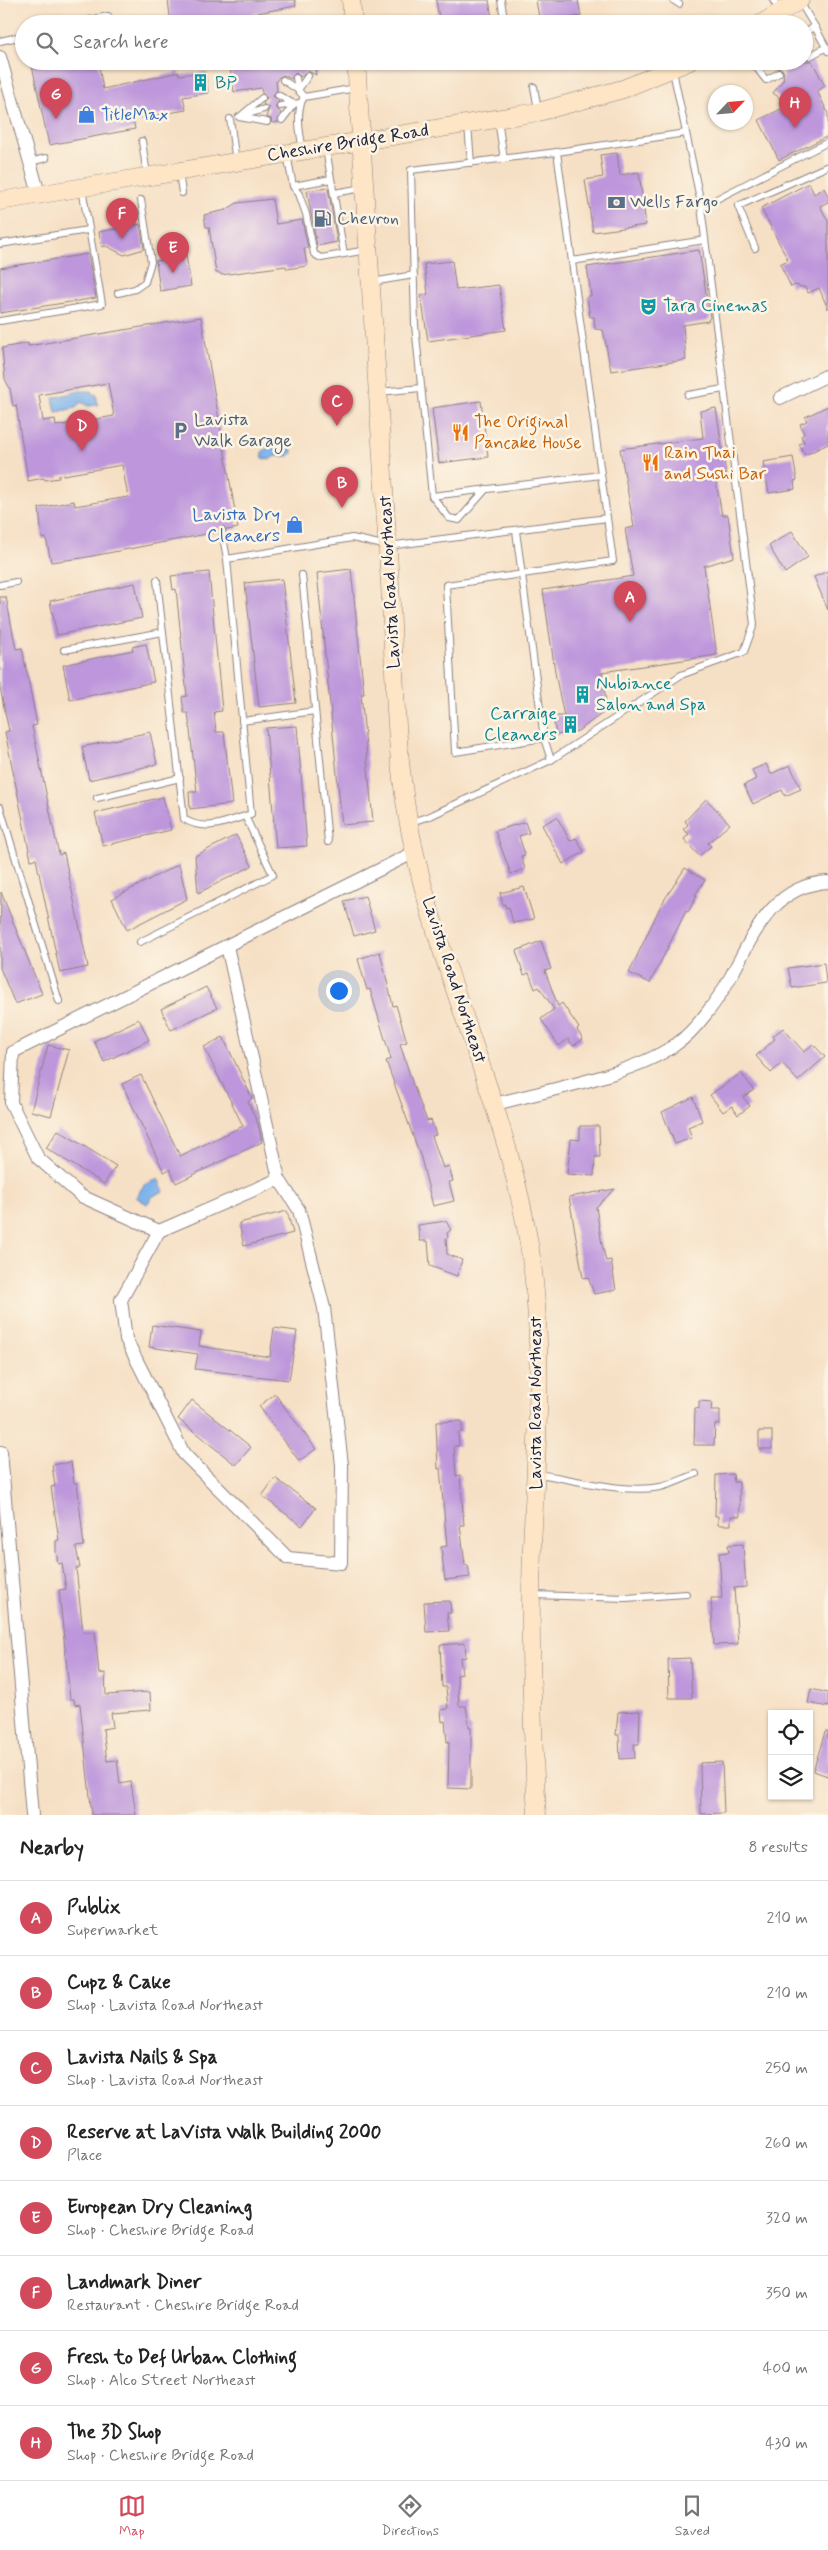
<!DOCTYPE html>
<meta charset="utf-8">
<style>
:root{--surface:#fff;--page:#f2f2f2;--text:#222;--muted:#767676;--line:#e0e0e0;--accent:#d1495b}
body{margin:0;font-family:Mynerve,sans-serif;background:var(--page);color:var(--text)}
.controls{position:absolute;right:15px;bottom:15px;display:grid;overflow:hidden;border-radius:0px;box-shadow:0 1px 4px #0004}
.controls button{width:45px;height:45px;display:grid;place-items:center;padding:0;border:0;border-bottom:1px solid var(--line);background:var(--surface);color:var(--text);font:25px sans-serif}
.compass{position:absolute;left:708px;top:85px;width:45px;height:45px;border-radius:50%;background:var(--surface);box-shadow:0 1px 4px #0004;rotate:64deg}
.you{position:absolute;left:338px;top:990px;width:18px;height:18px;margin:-12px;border:4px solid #fff;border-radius:50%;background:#1a73e8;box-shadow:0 0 0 8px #1a73e833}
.badge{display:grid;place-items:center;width:32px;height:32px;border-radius:50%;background:var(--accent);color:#fff;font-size:16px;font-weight:700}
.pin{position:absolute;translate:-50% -41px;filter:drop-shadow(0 1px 2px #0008)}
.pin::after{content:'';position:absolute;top:26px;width:18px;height:15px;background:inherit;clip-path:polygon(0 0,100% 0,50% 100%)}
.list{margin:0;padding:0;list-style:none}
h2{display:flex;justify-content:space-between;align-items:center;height:65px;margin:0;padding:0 20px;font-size:21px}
h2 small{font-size:16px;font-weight:400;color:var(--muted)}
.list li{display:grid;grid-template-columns:32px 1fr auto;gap:15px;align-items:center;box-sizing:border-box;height:75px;padding:0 20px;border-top:1px solid var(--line)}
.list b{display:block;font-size:19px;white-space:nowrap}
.list p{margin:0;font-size:16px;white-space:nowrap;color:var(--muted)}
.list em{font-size:16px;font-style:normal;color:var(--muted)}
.icon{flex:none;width:28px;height:28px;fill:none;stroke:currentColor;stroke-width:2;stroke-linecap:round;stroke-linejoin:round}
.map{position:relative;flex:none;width:828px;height:1815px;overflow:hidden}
.search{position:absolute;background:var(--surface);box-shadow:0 1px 4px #0004;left:15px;right:15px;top:15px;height:55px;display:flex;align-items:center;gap:12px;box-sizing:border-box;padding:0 18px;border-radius:28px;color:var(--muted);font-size:19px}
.sheet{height:665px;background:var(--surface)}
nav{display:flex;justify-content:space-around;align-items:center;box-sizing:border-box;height:70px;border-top:1px solid var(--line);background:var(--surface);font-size:14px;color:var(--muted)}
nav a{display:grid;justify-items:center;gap:2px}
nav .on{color:var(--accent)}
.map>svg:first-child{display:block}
</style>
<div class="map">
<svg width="828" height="1815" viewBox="0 0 828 1815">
<rect width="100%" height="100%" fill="#fcf5e5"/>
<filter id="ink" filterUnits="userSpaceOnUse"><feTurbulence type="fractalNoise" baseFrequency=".02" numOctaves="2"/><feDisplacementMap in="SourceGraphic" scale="10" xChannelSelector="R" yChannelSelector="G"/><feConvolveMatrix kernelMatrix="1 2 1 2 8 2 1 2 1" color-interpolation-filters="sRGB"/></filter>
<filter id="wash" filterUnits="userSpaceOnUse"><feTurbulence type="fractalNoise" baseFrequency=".0096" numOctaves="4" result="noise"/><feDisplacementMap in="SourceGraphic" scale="20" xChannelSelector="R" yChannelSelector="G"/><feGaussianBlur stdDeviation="1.12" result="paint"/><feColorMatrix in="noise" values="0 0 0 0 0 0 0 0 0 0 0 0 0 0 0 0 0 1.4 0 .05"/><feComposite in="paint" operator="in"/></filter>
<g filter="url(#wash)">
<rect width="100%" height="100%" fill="#f6e0c5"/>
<g fill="#7eb3ec" stroke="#506a94">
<path d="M79,391h13l1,4 3,-1 2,11 -10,1 -7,-4 -5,6 -20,4 -3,-14z"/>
<path d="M283,441l5,6h3l1,6 -3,3h-14l-6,4 -6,-2 -1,-6 7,-5 -1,-3z"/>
<path d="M158,1179l6,12 -11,5 -6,8 -11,-7 8,-12z"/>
</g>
<g id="blocks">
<g fill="#bd96dc" fill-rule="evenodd">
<path d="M168,0h127l1,6 -98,18h-27z"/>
<path d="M436,0h53l4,24h-53z"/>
<path d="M536,0h42l3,16 -41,7z"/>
<path d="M31,61h67l5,28 76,-17v3l26,-3 3,21 -25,4 3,13 -53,9 2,10 -86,16z"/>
<path d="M278,61h36l2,14 -8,-4 -7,6 -5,-4 -5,6 -7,-4 -5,2 -3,4 1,9 -4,6 6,5 -4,6 6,6 -3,9 -6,1 -1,-4 -5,-2 3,-9 -6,-4 4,-6 -5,-5 -1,-5 -27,4 -4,-23z"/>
<path d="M773,61h39l13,25 -8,5 11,22v23l-49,24 -20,-40 30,-15 -16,-12 10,-13 1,-7 -2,-4 -5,-1z"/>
<path d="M617,153l3,22 19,-3 7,53 -53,7 -8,-52 18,-3 -3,-22z"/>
<path d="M809,183l5,11 10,-6 4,8v6l-8,4 8,15v88l-9,-21 -11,5 -2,-5 -11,-3 -4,2 -11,-23 8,-4 -27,-52z"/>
<path d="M328,188l9,54 -20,4 -10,-55z"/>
<path d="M272,199l4,25 26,-4 6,28h-4l3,18 -20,3 -1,-3 -65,9 -1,-2h-4l-7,-46h-3l-2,-12 22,-5 11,-7z"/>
<path d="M140,224l4,25 -20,6 -18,-9 -4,1 -3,-15z"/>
<path d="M699,250l11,67 -2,4 -25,4 3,35 -75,11 -8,-41 -8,-1 -1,-12h-4l-3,-21h4l-4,-29z"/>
<path d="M88,254l8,44 -96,15v-45z"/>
<path d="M186,255l5,31 -31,5 -4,-30z"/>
<path d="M452,261l4,29 43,-5 7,45 -78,11 -7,-46 7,-1 -4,-30z"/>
<path d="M201,317l37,211 -11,2 -5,-4 -5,6 -135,26 -31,4 -5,-24 -4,1 -3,-31 35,-7 1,5 53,-9 -6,-32 -64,11 1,2 -14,2 -1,-2 -16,3 -12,-76 -3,1 -3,-17 -5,-10 -3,-31 26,-5v3zM108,383l6,33 -58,10 -1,-7 -12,2 -4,-26z"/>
<path d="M481,401l7,56 -49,6 -7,-55z"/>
<path d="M828,406v38l-23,11 -6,-11 5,-2 -3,-6 3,-2 -4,-10 7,-3 -2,-4z"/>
<path d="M716,408l10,66 -11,2 7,39h6l6,42 -30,9 13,89 -115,17 5,38 -29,21 -22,4 -3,-19h11l-8,-38 -13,-88 90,-14 -8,-47 9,-2 -14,-78 83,-11 -3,-27z"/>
<path d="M793,457l4,23 -3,1 1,8 -26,4 -6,-31z"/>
<path d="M792,531l16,26 -23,16 -16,-27z"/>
<path d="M351,569l13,125h-3l12,128 -31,3 -25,-252z"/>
<path d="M828,571v39l-14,-33z"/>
<path d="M209,572l13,139 -8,1 2,20h8l8,72 -42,5 -1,-17h8l-9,-79h-4l-2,-16 5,-1 -11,-107 -3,1 -2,-14z"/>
<path d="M282,579l14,124 -37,4 -14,-124z"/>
<path d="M135,583l7,35 -85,17 -7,-34z"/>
<path d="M0,597h6l10,52 6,-1 15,77 -5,1 27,129 5,-2 24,114 -28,6 -24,-114 -5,1 -26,-128 4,-1 -9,-43z"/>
<path d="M146,644l8,38 -84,18 -7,-35 70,-15 -1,-3z"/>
<path d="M297,726l10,120 -31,2 -10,-120z"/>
<path d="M150,732l7,32 -68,16 -7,-33z"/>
<path d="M766,764l5,10 19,-9 11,24 -16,7 -3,-6 -29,14 -9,-19 12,-6 -4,-9z"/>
<path d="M163,797l8,33 -68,16 -8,-33z"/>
<path d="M706,799l24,25 -22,19 3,3 -12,10 -15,-17 5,-5 -6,-5 5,-4 -3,-4z"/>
<path d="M557,817l13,24 6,-3 8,14 -21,12 -21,-39z"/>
<path d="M525,822l4,11 -10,3 6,19 -4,1 4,13 -14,5 -16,-43z"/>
<path d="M236,835l16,31 -54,27 -3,-37z"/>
<path d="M179,864l8,35 -60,31 -15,-31z"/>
<path d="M685,868l20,12 -10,15 2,1 -9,16 -2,-1 -36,72 -21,-10 32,-68z"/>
<path d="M524,887l10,32 -21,4 -4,-16 -3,1 -1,-4 -2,1 -3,-12z"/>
<path d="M1,892l41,102 -27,10 -15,-36z"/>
<path d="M365,896l10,34 -21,6 -10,-35z"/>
<path d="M541,941l10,28 -6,2 13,35 4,-3 17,25 -2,2 6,9 -10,7 -5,-7 -9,7 -18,-27 13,-10 -15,-22 -4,2 -6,-16 -5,2 -8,-24z"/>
<path d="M380,952l13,54 3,-1 11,37 -7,2 13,41 14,36 4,-1 5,15 -4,1 11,32 6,-2 4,15 -4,1 5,19 -21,5 -12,-48 -35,-97 5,-2 -21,-70 -3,1 -9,-31z"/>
<path d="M824,963l2,20 -34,5 -4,-20z"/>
<path d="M206,987l11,21 -46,22 -10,-21z"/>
<path d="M139,1019l10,21 -45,22 -10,-21z"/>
<path d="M783,1028l21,24 9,-8 12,13 -27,24 -16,-18 -11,10 -15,-17 19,-17 -2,-3z"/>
<path d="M223,1037l29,61 -4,4 10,22 4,18 -86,41 -6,-14 -6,3 -42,-88 19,-9 39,81 63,-30 -39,-79z"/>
<path d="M48,1045l21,5 -18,66 -20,-5z"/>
<path d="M741,1073l13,17 -11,7 7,9 -12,9 -6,-9 -9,6 -13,-17z"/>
<path d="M693,1097l9,24 -14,6 4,11 -17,6 -13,-32z"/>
<path d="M580,1126h19l1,31h-5l-1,19 -27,-2 4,-35 9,1z"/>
<path d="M58,1130l58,36 -12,18 -58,-36z"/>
<path d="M615,1189l-19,18 6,38 4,16 5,-1 5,30 -22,4 -6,-17 -5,1 -14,-81z"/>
<path d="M287,1211l6,22 -49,13 -5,-23z"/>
<path d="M446,1221l5,9 -4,3 1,4 -2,1 1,16 15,6 -5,16 -27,-10 -2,-25h-8l-2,-16z"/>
<path d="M152,1325l49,7 -2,14 71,11 4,-29 23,3 -8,49 -94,-11 3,-15 -49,-7z"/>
<path d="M275,1394l41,55 -17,12 -40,-55z"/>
<path d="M192,1400l59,47 -15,18 -58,-46z"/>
<path d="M699,1401l13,1 -1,8h9v14h-5l-1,21h-20l1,-37 4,1z"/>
<path d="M462,1421v11l-4,1 1,13h-5l2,30 4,-1 4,50h-4l5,40h3l2,12 -25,3 -4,-33 6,-1 -7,-78 -2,1 -2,-47z"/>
<rect x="759" y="1431" width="13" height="18"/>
<path d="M71,1462l3,21h3l7,63 -8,1 4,21h-4l7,64h12l4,42 6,-1 1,22 44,-3 1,18 -40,3 2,14 -10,2 4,32 10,-1 3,24 11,-2 5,33h-44l-12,-111 -5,1 -1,-6h-4l-11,-109 7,-1 -4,-26 -4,1 -2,-14v-9l3,-1 -8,-53 4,-1 -3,-21z"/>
<path d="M733,1474l1,8h5l1,34h-9v9h-13v-9h-3l1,-41z"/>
<path d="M275,1478l41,30 -14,18 -40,-30z"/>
<path d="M743,1544l3,43 -12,1 4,56 -24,1 -3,-47h11l-3,-45 10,-1 -1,-7z"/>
<path d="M450,1601l1,12h-4l2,18 -23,1 -2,-30z"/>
<path d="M465,1643l1,14 -6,1 2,16 -5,1 2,31h7l3,21h2v62l-23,-1 1,-47 -2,1 -2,-21 -3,1 -1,-12 7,-1 -2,-22h-4l-2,-42z"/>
<path d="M690,1658l2,40h-23l-1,-39z"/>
<path d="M811,1689l17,4v14l-20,-4z"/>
<path d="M640,1711l-1,33h-5l1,14 -15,1 -1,-24h-3l2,-23z"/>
<path d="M825,1732h3v44l-15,-5z"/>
<path d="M722,1762l2,51 -23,1 -1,-51z"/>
</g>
</g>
</g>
<g filter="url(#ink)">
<use href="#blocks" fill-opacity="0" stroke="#8c8180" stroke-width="1"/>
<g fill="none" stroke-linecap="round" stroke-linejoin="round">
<defs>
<g id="service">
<path d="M501,0l4,24"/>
<path d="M673,0l6,4"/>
<path d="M773,0l7,11"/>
<path d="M800,2l15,25"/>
<path d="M73,24l35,-8"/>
<path d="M804,33l11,-6 13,24"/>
<path d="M0,41l23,-5"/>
<path d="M810,56l15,-8"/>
<path d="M752,62l14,18 13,-7"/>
<path d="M296,78l2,12"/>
<path d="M283,80l15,10 6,7"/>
<path d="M534,87l4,23"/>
<path d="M298,90l10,-14"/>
<path d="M278,95l16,9"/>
<path d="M280,106l20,-3"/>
<path d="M264,109l-25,8 28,5"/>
<path d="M242,115l20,-17"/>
<path d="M230,119l6,43"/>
<path d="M282,120l12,-16"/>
<path d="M498,120l6,39"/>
<path d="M468,125l3,38"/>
<path d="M142,141l5,34"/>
<path d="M326,149l18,105"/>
<path d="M303,150c-3,-15 -8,-39 1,-53l52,-9"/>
<path d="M557,152l129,-19"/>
<path d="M287,154l6,32 6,8 7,20 8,40 7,4 46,-8"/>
<path d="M30,162l16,-4"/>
<path d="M179,172l3,21"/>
<path d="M293,186l38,-7"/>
<path d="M334,193l29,-5"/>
<path d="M701,207l127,-65"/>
<path d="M0,244l88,-14"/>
<path d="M755,248l-17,-42 90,-40"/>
<path d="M572,261l133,-21"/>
<path d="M372,282l42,-7"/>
<path d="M118,293l17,-4 10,-7 6,-20 -10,-62"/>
<path d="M0,321l102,-17 -20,-116"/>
<path d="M379,392l42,-4"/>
<path d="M688,395l36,-6"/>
<path d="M486,489l-27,31 -10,-2 -17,-22 -17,-171 -4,-155 146,-18 50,366"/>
<path d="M432,496l169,-21"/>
<path d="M222,531l5,28"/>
<path d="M302,575l26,267"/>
<path d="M157,580l27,239c22,14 44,2 67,-5l-24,-255 125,-21 36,8 219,-28 6,43 -167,24 9,167 89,-14"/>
<path d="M0,585l16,-3"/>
<path d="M64,650l99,-18"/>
<path d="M242,721l73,-10"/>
<path d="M551,760l130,-85 63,-23 10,-28 -54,-425 -27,-128"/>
<path d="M97,798l83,-20"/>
<path d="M0,807l59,194"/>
<path d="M411,822l19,-6 121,-56 -7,-22 -28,-207"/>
<path d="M140,942l133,-67 -28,-59"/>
<path d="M538,1474c36,5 86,20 122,13 12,-2 24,-9 36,-13"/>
<path d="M533,1595l93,3 60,-4"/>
</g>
<g id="minor">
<path d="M0,57l39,137"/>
<path d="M780,398l48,-23"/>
<path d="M227,946l52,233 20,31 25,98 18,157 -1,98 -53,-5 -104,-104 -58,-115 -5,-39 38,-69 120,-52"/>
<path d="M495,1104c53,-14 137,-29 180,-59 20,-13 44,-47 55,-67 23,-42 42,-93 98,-96"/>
<path d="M159,1231l-78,-35 -43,-38 -27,-55 2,-51 402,-200"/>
<path d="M1,1452l31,363"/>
</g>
<g id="secondary">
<path d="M351,0l2,24"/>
<path d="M761,24l39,-24"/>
<path d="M356,61c12,169 22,338 33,507 6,88 4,180 22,267 30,149 104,285 122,437 11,92 3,183 -1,276 -3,89 0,178 5,267"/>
<path d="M0,201l538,-89 85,-23 67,-28"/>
</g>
</defs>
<use href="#service" stroke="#8c8180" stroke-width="8"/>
<use href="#minor" stroke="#8c8180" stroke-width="14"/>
<use href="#secondary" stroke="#8c8180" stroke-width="19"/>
<use href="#service" stroke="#fff" stroke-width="6"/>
<use href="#minor" stroke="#fff" stroke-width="12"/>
<use href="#secondary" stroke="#fde5c5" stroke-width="18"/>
</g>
</g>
<defs>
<symbol id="building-bare" viewBox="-9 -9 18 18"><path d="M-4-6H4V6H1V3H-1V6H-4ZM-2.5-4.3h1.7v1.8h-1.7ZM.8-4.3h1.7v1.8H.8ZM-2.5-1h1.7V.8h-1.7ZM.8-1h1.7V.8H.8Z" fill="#0f9aa8" stroke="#fcf5e5" stroke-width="2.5" paint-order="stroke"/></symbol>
<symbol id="shop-bare" viewBox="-9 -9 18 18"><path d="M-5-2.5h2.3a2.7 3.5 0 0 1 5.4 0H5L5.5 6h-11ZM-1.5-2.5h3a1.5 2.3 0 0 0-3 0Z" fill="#3f7fe0" stroke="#fcf5e5" stroke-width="2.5" paint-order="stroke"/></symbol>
<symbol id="bank-bare" viewBox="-9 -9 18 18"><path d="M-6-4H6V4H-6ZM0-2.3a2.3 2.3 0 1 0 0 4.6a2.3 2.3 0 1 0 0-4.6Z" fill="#5c6f8a" stroke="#fcf5e5" stroke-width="2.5" paint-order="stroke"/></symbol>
<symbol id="fuel-bare" viewBox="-9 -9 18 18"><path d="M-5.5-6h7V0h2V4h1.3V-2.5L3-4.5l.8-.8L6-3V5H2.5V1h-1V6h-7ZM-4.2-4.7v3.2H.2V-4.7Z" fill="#5c6f8a" stroke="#fcf5e5" stroke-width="2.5" paint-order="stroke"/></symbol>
<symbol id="theatre-bare" viewBox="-9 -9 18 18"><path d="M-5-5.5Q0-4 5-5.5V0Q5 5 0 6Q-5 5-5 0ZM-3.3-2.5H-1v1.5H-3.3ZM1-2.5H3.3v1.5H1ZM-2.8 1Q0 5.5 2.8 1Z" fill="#0f9aa8" stroke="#fcf5e5" stroke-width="2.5" paint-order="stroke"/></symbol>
<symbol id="parking-bare" viewBox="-9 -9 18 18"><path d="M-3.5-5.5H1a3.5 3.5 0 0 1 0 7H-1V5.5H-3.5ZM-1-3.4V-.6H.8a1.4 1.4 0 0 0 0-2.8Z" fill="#5c6f8a" stroke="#fcf5e5" stroke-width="2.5" paint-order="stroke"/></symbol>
<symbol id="restaurant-bare" viewBox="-9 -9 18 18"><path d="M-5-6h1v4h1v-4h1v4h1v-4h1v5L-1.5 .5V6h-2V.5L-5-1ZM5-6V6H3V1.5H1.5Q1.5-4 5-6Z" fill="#e8710a" stroke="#fcf5e5" stroke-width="2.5" paint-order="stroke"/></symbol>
</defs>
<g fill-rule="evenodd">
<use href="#building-bare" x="188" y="70" width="25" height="25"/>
<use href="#shop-bare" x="74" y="102" width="25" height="25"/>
<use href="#bank-bare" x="604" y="190" width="25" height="25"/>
<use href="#fuel-bare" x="310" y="206" width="25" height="25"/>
<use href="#theatre-bare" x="636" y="294" width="25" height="25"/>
<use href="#parking-bare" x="168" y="418" width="25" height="25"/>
<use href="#restaurant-bare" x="448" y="420" width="25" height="25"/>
<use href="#restaurant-bare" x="638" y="450" width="25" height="25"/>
<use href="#shop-bare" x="282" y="512" width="25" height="25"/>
<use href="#building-bare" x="570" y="682" width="25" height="25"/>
<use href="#building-bare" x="558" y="712" width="25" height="25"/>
</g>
<g text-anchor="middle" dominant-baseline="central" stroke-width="5" stroke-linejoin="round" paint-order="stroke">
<g font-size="18" fill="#0d838f" stroke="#fcf5e5" text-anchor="start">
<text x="215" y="83">BP</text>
<text x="663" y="306">Tara Cinemas</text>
<text x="596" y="684">Nubiance<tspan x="596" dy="21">Salon and Spa</tspan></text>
<text x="557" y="714" text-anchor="end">Carraige<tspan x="557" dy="21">Cleaners</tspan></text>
</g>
<g font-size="18" fill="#366cbe" stroke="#fcf5e5" text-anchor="start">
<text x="101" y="115">TitleMax</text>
<text x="280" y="515" text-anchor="end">Lavista Dry<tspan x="280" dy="21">Cleaners</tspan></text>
</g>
<g font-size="18" fill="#22223b" stroke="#fcf5e5">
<text transform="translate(348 143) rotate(-9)">Cheshire Bridge Road</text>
<text transform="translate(390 582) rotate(-93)">Lavista Road Northeast</text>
<text transform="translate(454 980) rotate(72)">Lavista Road Northeast</text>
<text transform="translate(536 1403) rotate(-90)">Lavista Road Northeast</text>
</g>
<g font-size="18" fill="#4e5e75" stroke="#fcf5e5" text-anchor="start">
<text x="630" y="202">Wells Fargo</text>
<text x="337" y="219">Chevron</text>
<text x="194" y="420">Lavista<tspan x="194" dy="21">Walk Garage</tspan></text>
</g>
<g font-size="18" fill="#c56008" stroke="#fcf5e5" text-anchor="start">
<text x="474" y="422">The Original<tspan x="474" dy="21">Pancake House</tspan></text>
<text x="664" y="453">Rain Thai<tspan x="664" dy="21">and Sushi Bar</tspan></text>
</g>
</g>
</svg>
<div class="controls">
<button><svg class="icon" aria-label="locate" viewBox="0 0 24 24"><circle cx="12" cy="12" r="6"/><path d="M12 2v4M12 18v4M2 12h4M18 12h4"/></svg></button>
<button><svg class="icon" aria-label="layers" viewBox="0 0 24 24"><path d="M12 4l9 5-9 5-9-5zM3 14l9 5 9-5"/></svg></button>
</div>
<svg class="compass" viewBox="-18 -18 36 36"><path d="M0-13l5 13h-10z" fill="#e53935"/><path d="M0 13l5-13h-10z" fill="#767676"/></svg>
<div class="you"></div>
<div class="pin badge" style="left:630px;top:622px">A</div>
<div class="pin badge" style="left:342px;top:508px">B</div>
<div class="pin badge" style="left:337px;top:426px">C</div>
<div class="pin badge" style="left:82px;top:451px">D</div>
<div class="pin badge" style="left:173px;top:273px">E</div>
<div class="pin badge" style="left:122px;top:239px">F</div>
<div class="pin badge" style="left:56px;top:119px">G</div>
<div class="pin badge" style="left:795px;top:128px">H</div>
<div class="search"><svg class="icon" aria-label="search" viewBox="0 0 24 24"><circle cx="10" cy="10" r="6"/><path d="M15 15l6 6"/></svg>Search here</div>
</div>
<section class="sheet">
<h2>Nearby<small>8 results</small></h2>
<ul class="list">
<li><span class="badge">A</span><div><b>Publix</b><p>Supermarket</p></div><em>210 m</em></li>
<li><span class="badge">B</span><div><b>Cupz &amp; Cake</b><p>Shop · Lavista Road Northeast</p></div><em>210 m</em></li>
<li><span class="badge">C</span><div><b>Lavista Nails &amp; Spa</b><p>Shop · Lavista Road Northeast</p></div><em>250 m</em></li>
<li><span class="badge">D</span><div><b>Reserve at LaVista Walk Building 2000</b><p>Place</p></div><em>260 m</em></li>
<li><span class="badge">E</span><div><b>European Dry Cleaning</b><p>Shop · Cheshire Bridge Road</p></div><em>320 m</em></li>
<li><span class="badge">F</span><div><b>Landmark Diner</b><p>Restaurant · Cheshire Bridge Road</p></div><em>350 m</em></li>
<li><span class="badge">G</span><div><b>Fresh to Def Urban Clothing</b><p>Shop · Alco Street Northeast</p></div><em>400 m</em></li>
<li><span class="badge">H</span><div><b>The 3D Shop</b><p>Shop · Cheshire Bridge Road</p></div><em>430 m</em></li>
</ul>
</section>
<nav>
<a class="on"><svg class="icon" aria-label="map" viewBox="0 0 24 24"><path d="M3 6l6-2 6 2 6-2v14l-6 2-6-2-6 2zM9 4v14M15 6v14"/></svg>Map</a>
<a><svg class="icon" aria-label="directions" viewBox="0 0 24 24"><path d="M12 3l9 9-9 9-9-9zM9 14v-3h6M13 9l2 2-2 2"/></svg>Directions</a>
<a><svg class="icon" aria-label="saved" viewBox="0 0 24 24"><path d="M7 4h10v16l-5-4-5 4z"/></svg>Saved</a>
</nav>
